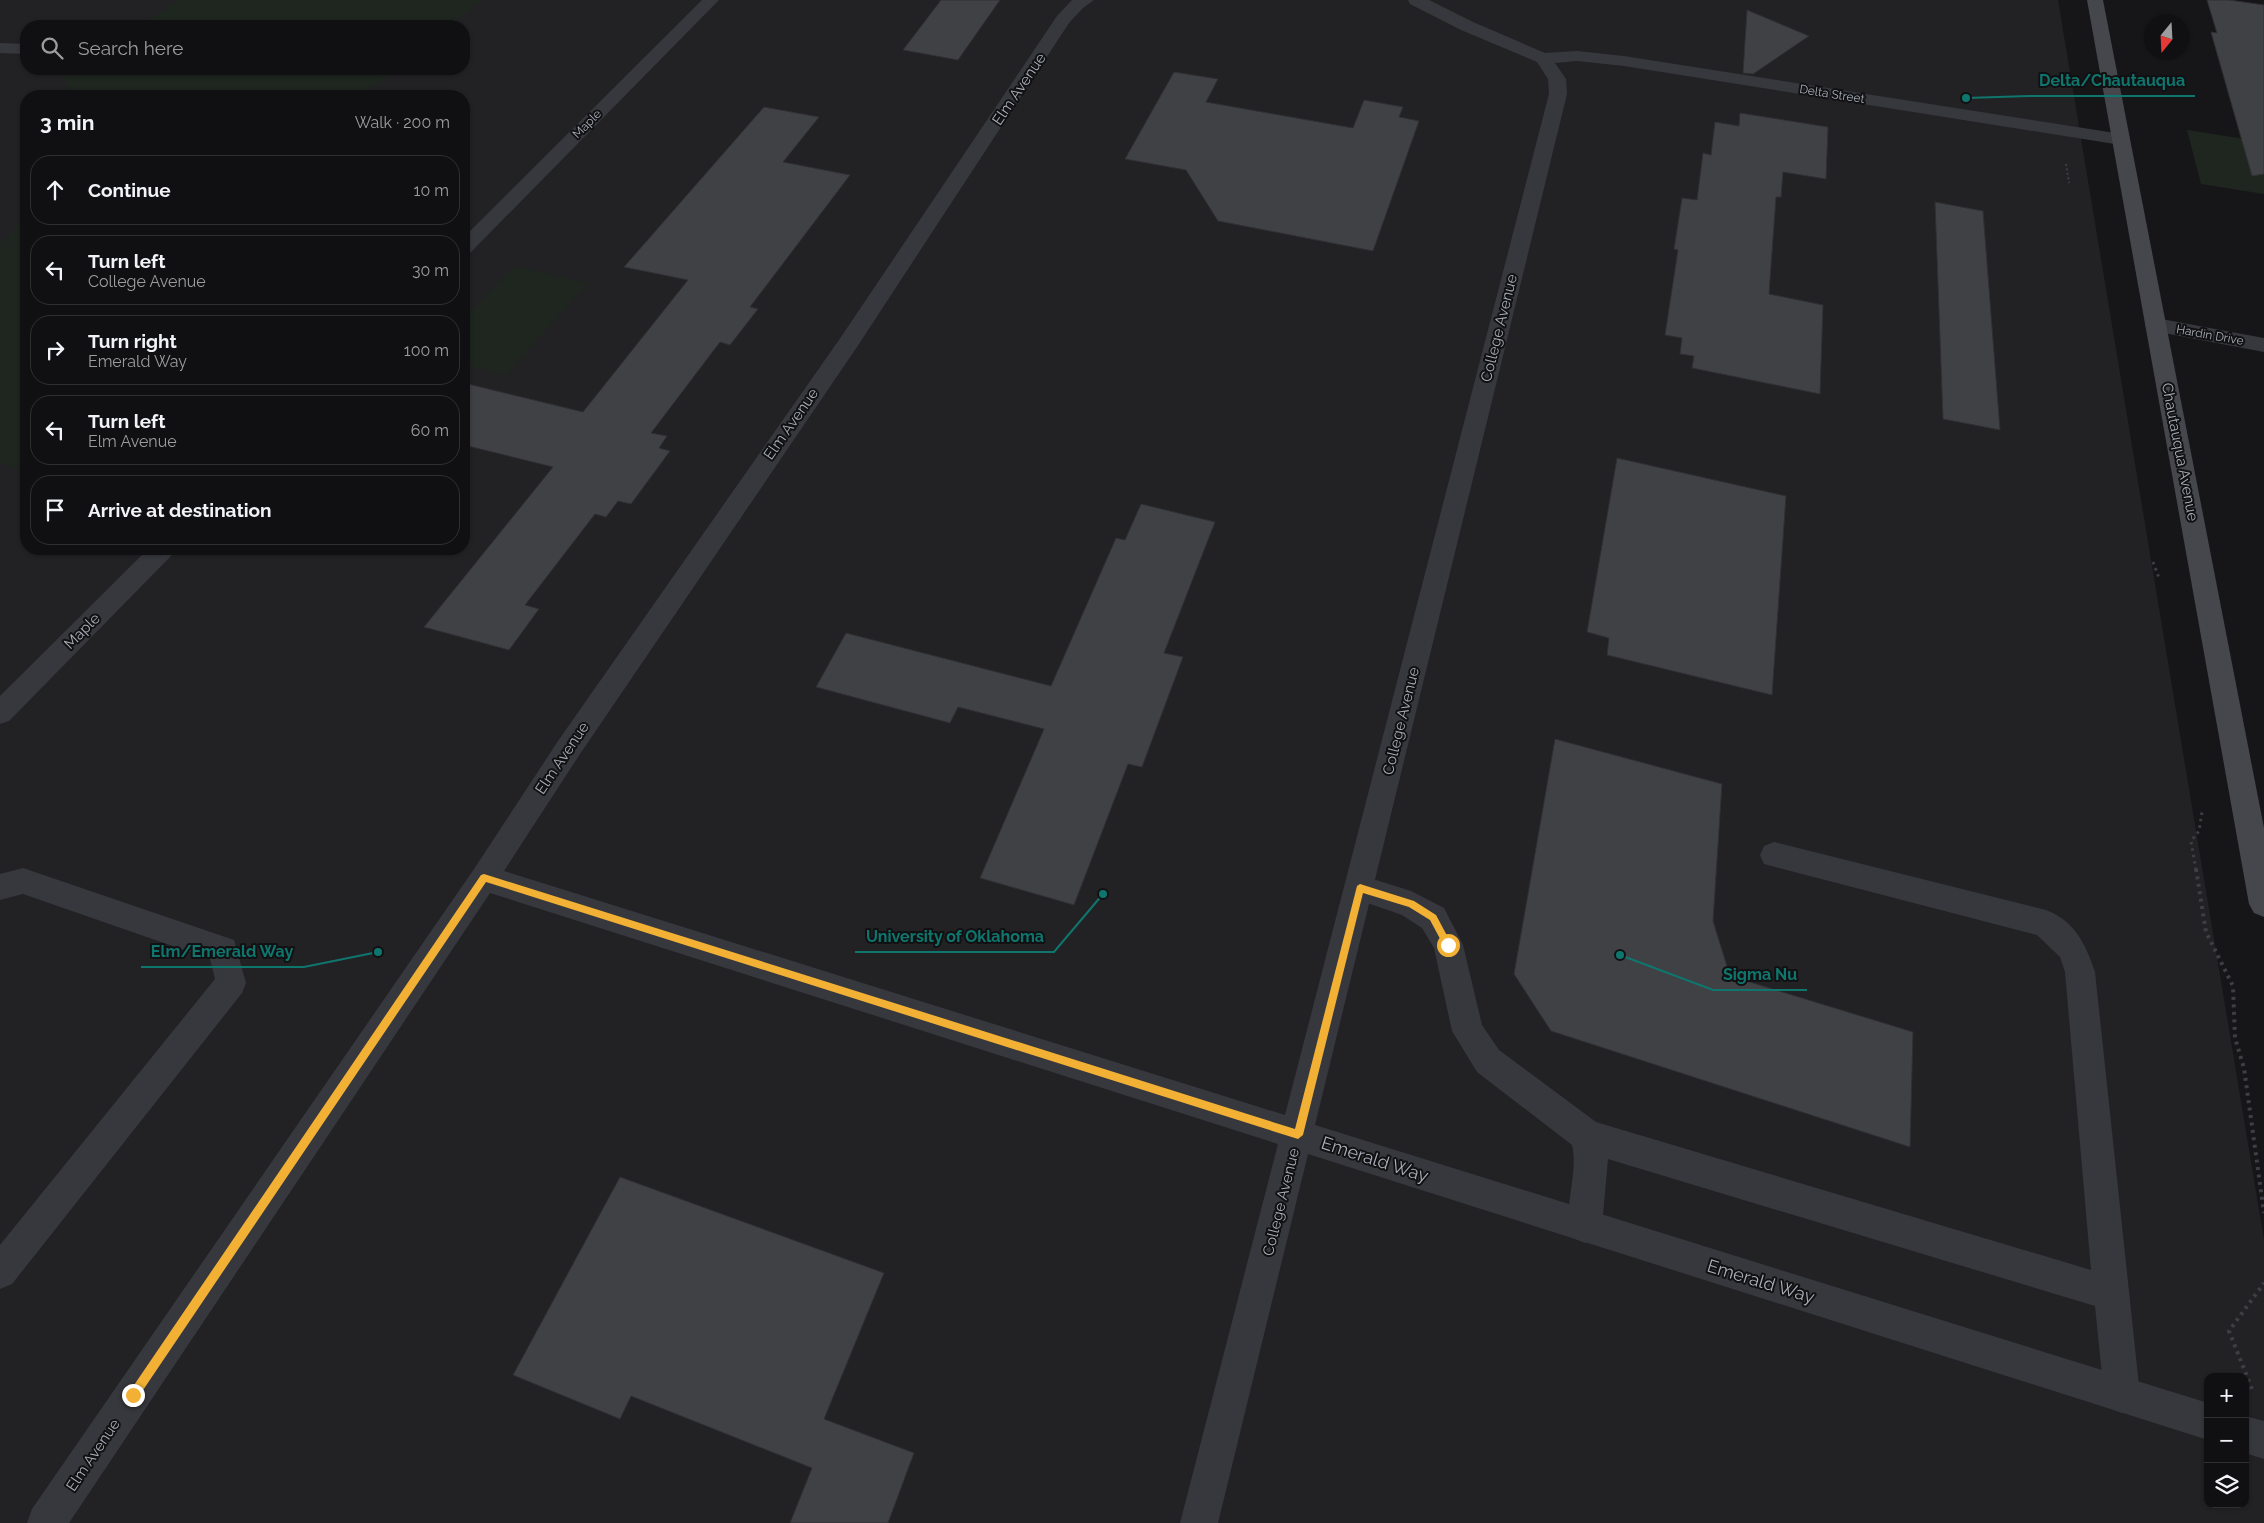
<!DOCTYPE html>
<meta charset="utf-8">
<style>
:root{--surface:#101012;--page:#1e1e20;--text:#f1f3f6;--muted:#9c9d9f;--line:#303032}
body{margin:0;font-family:Raleway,sans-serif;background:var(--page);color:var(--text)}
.controls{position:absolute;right:15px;bottom:15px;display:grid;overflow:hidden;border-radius:10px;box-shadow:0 1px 4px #0004}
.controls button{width:45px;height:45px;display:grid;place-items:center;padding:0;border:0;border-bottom:1px solid var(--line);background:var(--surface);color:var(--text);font:25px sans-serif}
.compass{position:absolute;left:2144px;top:15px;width:45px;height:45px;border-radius:50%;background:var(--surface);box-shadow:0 1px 4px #0004;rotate:198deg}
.stop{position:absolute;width:15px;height:15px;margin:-11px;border:4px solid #f2b134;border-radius:50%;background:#fff}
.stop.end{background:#f2b134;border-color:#fff;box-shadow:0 1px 5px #0008}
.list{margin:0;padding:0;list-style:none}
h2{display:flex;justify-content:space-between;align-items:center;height:65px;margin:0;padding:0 20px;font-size:21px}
h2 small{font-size:16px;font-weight:400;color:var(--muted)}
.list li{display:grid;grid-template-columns:32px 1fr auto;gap:15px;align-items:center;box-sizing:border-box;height:70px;margin:0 10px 10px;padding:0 10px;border:1px solid var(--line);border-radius:20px}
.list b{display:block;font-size:19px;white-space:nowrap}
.list p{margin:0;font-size:16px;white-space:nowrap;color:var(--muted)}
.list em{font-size:16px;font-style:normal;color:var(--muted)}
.icon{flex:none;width:28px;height:28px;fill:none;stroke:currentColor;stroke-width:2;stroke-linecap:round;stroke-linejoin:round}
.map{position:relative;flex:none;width:2264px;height:1523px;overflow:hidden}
.search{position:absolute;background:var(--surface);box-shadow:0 1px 4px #0004;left:20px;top:20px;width:450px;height:55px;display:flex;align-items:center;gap:12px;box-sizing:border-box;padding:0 18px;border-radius:20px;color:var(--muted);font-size:19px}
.panel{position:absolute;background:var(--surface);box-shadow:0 1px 4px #0004;left:20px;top:90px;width:450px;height:465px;border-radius:20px}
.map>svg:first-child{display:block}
</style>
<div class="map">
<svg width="2264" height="1523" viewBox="0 0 2264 1523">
<rect width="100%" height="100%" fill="#161618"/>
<path fill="#222225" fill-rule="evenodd" d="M0,0h2058l206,1240v283h-2264zM26,26h438v43h-438zM26,96h438v453h-438zM2208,1377h37v127h-37z"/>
<g fill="#1e261f">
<path d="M178,0h305l-33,26h-310z"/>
<path d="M77,69h320l-34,27h-288l-11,-18z"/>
<path d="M2187,130l77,12v52l-63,-10z"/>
<path d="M26,205v265l-26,-7v-219c14,-10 19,-24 26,-39z"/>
<path d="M514,266l74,17 -82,92 -42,-10v-46z"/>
</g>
<g fill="#404145" stroke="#303034">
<path d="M941,0h59l-42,60 -55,-10z"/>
<path d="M2207,0h22l35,5v169l-12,2 -41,-144 6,1z"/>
<path d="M1747,10l62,26 -56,38 -10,-1z"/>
<path d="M1174,72l44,7 -12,23 147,26 11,-28 39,7 -4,10 20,4 -46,130 -155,-30 -32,-51 -61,-11z"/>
<path d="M764,107l55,10 -36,45 67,13 -100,132 8,2 -28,36 -10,-3 -69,91 16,3 -8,12 11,3 -39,53 -13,-3 -12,16 -11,-3 -70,91 14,4 -30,41 -85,-23 129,-160 -89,-22v-62l119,29 105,-132 -64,-13z"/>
<path d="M1740,113l88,14 -2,52 -43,-7 -2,25h-5l-7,97 54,11 -3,89 -128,-26 2,-12 -14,-2 2,-16 -17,-3 13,-85 -4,-1 8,-51 15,2 6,-47 8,2 4,-33 24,4z"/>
<path d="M1935,202l48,9 17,219 -57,-11z"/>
<path d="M1617,458l169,38 -14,199 -165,-40 2,-17 -22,-6z"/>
<path d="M1141,504l74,18 -51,131 19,4 -41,110 -14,-3 -54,141 -94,-27 64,-149 -86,-22 -8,16 -134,-36 30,-54 205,53 65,-148 9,2z"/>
<path d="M1555,739l167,45 -9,137 17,55 183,56 -3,115 -359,-116 -37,-57z"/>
<path d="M620,1177l264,96 -60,146 90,34 -26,70h-98l22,-55 -181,-72 -11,23 -107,-44z"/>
</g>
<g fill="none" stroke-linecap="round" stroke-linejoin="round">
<path stroke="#3d3f44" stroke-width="2" stroke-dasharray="2 2.5" stroke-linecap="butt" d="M2066,164l3,19"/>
<g stroke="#3d3f44" stroke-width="3" stroke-dasharray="2.5 4" stroke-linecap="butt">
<path d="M2153,562l6,16"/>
<path d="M2196,870l-5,-29 8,-10 3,-19"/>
</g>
<g stroke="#3d3f44" stroke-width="4" stroke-dasharray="3 4.5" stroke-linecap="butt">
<path d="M2196,869l10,63 27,54 2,52 9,30 20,145"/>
<path d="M2252,1389l-23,-58 35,-48"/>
</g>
<g fill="#37383d" fill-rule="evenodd">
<path d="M0,43l26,1v10l-26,-1z"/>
<path d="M1774,842l272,68c29,11 40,35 49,62l45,423 -5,13 -13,5 -13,-5 -5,-13 -9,-89 -487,-147 -6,67 -5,12 -12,5 -12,-5c-12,-28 6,-62 -1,-93l-95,-73 -25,-41 -18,-83 -12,-20 -20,-13 -52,-18 -5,-9 5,-9 10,-4 51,16 33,17 19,37 19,80 17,25 97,72 495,148 -26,-298 -5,-15 -23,-22 -273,-71 -4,-9 4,-9z"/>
<path d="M23,868l211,72 12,43 -4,10 -230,291 -12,5v-44l215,-266 -5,-20 -187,-65 -23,6v-26z"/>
</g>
<g fill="#37383d" fill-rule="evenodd">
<path d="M702,0h17l-248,252 -7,2v-17z"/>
<path d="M1072,0h22l-11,8 -14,15 -212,324 -279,410 -74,114 781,244 264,-1021 -1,-15 -11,-17 -76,-32 -51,-26 -2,-4h21l44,22 72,31 32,-2 47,5 504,79 2,4 -2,4 -7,2 -497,-79 -47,-5 -22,2 11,16 1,15 -252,1031 893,278v37l-900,-286 -90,369h-38l98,-379 -788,-251 -421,630h-42l5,-14 442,-640 84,-128 283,-404 216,-321z"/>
<path d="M2156,318l108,20v14l-116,-22 -3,-5 3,-5z"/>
<path d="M148,549h27l-3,6 -163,166 -9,3v-28z"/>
<path d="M2245,1416l19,5v38l-19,-6z"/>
</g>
<path fill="#45474d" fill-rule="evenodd" d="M2087,0h16l161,828v89l-10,-4 -5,-9z"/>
</g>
<path fill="#f2b134" d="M484,874l811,255 62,-243 3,-2 54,17 22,14 16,30 -1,3h-6l-15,-28 -21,-13 -46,-14 -60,242 -5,4 -812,-257 -349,517h-7v-8l351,-516z"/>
<g text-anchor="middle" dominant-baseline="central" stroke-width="4" stroke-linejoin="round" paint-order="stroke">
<g font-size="12" fill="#a8adb8" stroke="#111113">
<text transform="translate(1832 94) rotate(9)">Delta Street</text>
<text transform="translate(587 124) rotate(-45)">Maple</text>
<text transform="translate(2210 335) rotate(10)">Hardin Drive</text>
</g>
<g font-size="15" fill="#a8adb8" stroke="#111113">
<text transform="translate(1019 89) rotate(-56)">Elm Avenue</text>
<text transform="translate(1499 328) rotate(-76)">College Avenue</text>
<text transform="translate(791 424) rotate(-55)">Elm Avenue</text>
<text transform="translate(2180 452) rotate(79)">Chautauqua Avenue</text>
<text transform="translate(82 631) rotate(-45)">Maple</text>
<text transform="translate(1401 721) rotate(-76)">College Avenue</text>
<text transform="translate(562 758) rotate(-56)">Elm Avenue</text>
<text transform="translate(1281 1202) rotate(-76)">College Avenue</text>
<text transform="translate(93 1455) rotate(-56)">Elm Avenue</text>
</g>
<g font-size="18" fill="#a8adb8" stroke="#111113">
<text transform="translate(1375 1159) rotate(18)">Emerald Way</text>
<text transform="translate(1761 1281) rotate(17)">Emerald Way</text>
</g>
</g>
<path fill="none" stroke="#0f766e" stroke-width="2" d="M1966 98L2029 96H2195M1103 894L1054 952H855M378 952L304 967H141M1620 955L1713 990H1807"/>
<g fill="#0f766e" stroke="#111113" stroke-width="2">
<circle cx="1966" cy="98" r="5"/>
<circle cx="1103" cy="894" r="5"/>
<circle cx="378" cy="952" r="5"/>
<circle cx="1620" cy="955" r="5"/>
</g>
<g font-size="16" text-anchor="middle" font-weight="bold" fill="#0f766e" stroke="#111113" stroke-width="4" stroke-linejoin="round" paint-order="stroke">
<text x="2112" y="86">Delta/Chautauqua</text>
<text x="955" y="942">University of Oklahoma</text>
<text x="222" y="957">Elm/Emerald Way</text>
<text x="1760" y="980">Sigma Nu</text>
</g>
</svg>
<div class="controls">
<button>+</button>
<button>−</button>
<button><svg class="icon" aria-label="layers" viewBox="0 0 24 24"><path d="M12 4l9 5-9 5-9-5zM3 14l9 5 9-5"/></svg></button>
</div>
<svg class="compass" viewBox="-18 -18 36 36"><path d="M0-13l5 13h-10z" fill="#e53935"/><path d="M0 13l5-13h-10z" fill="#9c9d9f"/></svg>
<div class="stop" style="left:1448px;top:945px"></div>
<div class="stop end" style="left:133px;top:1395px"></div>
<div class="search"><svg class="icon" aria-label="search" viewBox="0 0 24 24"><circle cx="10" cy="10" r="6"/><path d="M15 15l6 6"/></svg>Search here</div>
<section class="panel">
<h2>3 min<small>Walk · 200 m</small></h2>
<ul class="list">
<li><svg class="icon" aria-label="ahead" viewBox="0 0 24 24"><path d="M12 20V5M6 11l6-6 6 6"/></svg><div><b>Continue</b></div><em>10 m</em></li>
<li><svg class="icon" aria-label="left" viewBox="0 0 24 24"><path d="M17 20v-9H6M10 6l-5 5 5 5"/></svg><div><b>Turn left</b><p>College Avenue</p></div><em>30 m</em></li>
<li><svg class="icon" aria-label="right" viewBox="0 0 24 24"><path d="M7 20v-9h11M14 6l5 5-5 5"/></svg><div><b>Turn right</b><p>Emerald Way</p></div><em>100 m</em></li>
<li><svg class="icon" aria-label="left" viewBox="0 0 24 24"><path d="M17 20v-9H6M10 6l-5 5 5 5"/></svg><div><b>Turn left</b><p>Elm Avenue</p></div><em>60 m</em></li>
<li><svg class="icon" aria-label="arrive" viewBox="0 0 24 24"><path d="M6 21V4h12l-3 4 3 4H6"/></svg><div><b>Arrive at destination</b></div></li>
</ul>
</section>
</div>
